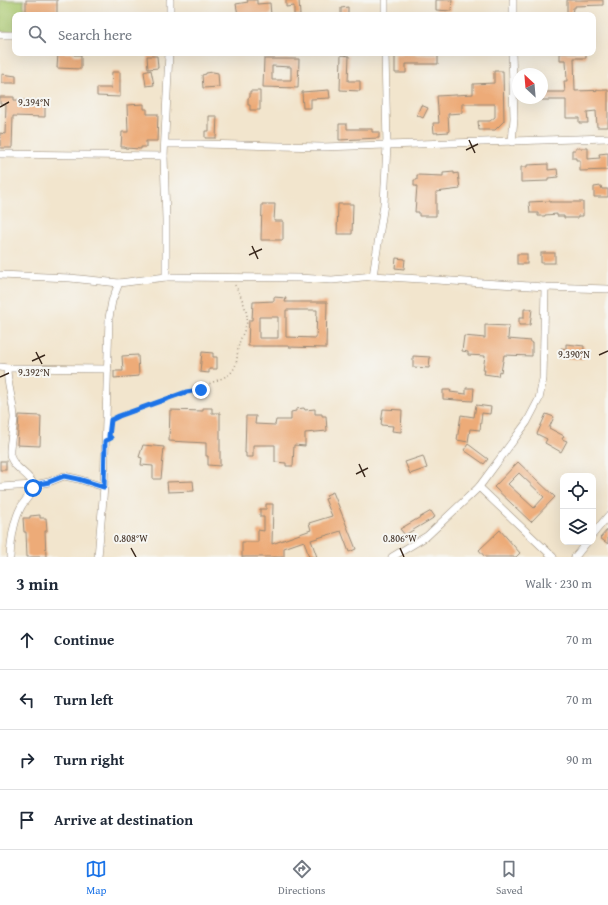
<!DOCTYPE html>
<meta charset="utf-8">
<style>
:root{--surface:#fff;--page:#f6f6f7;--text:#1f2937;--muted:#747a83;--line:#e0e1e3;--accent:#1a73e8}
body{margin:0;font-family:"Gentium Book Plus",serif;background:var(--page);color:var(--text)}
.controls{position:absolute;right:12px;bottom:12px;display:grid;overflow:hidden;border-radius:8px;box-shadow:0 4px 16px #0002}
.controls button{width:36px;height:36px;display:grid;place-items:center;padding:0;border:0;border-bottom:1px solid var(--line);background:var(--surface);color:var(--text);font:20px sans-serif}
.compass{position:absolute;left:512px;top:68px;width:36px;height:36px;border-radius:50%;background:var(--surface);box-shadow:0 4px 16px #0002;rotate:334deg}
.stop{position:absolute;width:12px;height:12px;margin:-9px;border:3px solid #1a73e8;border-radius:50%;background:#fff}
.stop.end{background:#1a73e8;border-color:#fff;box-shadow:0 1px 4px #0008}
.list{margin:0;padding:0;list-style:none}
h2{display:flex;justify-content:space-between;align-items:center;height:52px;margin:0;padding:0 16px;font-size:17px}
h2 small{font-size:13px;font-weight:400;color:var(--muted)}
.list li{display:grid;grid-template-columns:26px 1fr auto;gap:12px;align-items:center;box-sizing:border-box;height:60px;padding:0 16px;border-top:1px solid var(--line)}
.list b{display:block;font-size:15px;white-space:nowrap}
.list em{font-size:13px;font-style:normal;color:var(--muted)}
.icon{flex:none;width:22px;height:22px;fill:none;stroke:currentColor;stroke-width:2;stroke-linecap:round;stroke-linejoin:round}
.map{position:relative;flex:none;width:608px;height:557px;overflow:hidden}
.search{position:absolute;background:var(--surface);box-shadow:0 4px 16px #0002;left:12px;right:12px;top:12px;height:44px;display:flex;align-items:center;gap:10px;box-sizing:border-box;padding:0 14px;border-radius:8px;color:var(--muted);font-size:15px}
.sheet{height:292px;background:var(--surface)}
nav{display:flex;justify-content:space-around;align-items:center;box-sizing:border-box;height:56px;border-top:1px solid var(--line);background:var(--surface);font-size:11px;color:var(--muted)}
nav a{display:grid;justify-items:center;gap:2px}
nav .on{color:var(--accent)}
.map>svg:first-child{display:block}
</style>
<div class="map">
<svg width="608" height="557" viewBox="0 0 608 557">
<rect width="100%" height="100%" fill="#f6f6f2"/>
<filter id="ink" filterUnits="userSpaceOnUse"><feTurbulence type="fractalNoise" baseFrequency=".025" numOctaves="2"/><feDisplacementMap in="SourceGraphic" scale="8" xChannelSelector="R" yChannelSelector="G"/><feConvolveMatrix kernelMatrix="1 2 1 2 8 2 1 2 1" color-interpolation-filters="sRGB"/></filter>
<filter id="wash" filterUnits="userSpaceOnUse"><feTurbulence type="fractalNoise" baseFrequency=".012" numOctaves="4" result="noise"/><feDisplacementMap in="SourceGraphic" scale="16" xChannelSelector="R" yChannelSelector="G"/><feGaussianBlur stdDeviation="0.9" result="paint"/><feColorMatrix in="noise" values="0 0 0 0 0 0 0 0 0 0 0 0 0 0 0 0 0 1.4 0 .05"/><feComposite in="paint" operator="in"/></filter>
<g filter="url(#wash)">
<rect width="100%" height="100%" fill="#f2e5cd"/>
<path fill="#acca71" stroke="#747a48" d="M0,0h24v15h-9v17h-15z"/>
<g id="blocks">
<g fill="#edab78" fill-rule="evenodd">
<rect x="26" y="0" width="31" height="15"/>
<path d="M247,0h10v4l13,-1 1,12h-33l-2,-11 12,-2z"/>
<path d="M286,0h13l1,15h-6v-9l-8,1z"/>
<path d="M436,0h16l-1,11 -15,-1z"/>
<path d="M567,0h36v5l-28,1v2h-2l-1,7h-5z"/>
<path d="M348,7v8h-7v-7z"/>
<path d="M58,53h16v2h7v14l-24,-1z"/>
<path d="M560,53h26v5h-12l1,33 33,-1v37h-11l-1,-16 -9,1 1,11h-9v-5h-13v-18h-24v-8h23l-1,-11h3l-1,-21h-6z"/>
<path d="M395,54l43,1v9h-32v9h-11z"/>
<path d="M341,55l8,1 -1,25h12v10l-20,-1z"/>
<path d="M147,56h10l1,12 -10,1z"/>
<path d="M264,59h35l-1,29 -35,-1zM272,66l19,1v13h-19z"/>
<path d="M151,70l3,15 -8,1 -2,-14z"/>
<path d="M494,71h9l1,50 -9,9h-16l-1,-9h12l5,-4v-13h-33v9l-14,1 1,18 -15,1 -1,-10h6l-2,-27 36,-2v-10l21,-1z"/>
<path d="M112,72h8v25l-23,-1v-8h14z"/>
<path d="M213,72l5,1 1,14 -16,1 -1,-13 4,-1v-1z"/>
<path d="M2,74l14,2v7h-14z"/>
<path d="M329,90l1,8 -19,1v9h-8l-1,-16z"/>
<path d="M250,91h10v19h-10v-5h-2v-7l2,-1z"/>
<path d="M0,97h14v3l31,1v16l-32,-1 -1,32h-12v-15l5,1 1,-29 -6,-1z"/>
<path d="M144,104v5h3v5h11l-1,27h-11v6h-5v2l-16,-1v-1h-4l1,-15h6l-1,-27z"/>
<path d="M421,105l7,3 -5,10 -6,-3z"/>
<path d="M209,116h8l-1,22h-11v-7h4z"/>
<path d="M339,124h8v5h25v3h7v6l-40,2z"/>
<path d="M576,148h12v11l12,-1 -1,-4 9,-1v17l-28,1v-11h-4v-2h-4v-8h4z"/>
<path d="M548,164v6l9,-1 1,8 -10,1v3l-27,1v-15h6v-2z"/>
<path d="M454,172v2l4,-1 2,16 -24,3v24h-17v-4h-4l2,-26h-3v-6h3v-5l26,1v-3z"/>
<path d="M601,186l1,3h6v8h-14v-10z"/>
<path d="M550,201v1h33v14h-5v2h-14v-2h-7v-2l-12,1v1h-7v-3h-8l-1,-11z"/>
<path d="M262,204h13l-1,17h9v19h-22z"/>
<path d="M338,204h15l-1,30h-15z"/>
<rect x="541" y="253" width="14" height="10"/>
<rect x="517" y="254" width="10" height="10"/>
<path d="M396,258l9,1 -1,10 -9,-1z"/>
<path d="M274,297l12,1 -1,4h42l-1,46 -37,-1v-1h-41l1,-26h3l1,-18 21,-1zM286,310h31l-1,28 -30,-1zM259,317h19v21h-19z"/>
<path d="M524,309h8l-2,16h-11v-7h5z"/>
<path d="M485,325l24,1 -1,13 23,2v2h1v13l-28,-1 -3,17 -2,-1 -1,5 -14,-2 1,-4h-2l2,-14 -17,-1v-3l-6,-1 2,-15 21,2z"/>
<path d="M566,344l18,2 -1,14 -23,-3 1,-9 5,1z"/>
<path d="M202,352l11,1v4h4v12h-8v4l-9,-1z"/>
<path d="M138,355l1,21 -25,2v-7h9l-1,-15z"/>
<path d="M413,356l17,1 -1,11 -16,-1z"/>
<path d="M466,388h8l-1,13 -30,-2v-9h8l-1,2 16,2z"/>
<path d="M476,405l15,2 -1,7 -8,-1 -2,17 -10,-1 -2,13 -11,-2 4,-25 13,2z"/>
<path d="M203,408h9v5h8v53l-12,-1v-9h-2v-13l-37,-2 1,-31 33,1z"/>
<path d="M304,408l1,2 10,-1v5h7v2h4l1,15 -22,2v13l-11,-1 -1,21h-7v-3l-11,-1v-17h-22v12h-7v-4h-1l1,-37h10l-1,8 20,1 1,-5h15v-8l5,-1v-2z"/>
<path d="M383,409l19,1 -1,22 -9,-1 1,-5 -12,-1z"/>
<path d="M546,414l8,3 -5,11 15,8 -2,3 5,2 -6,11 -16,-9 2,-4 -10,-5z"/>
<path d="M19,415l22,1 -1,30 -23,-1z"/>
<path d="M468,444l20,15 -4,5 -20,-14z"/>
<path d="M143,445l21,2 -3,32h-8v-13l-12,-1 1,-7 -3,-1z"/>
<path d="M423,456l4,12 -17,6 -5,-12z"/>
<rect x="0" y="461" width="6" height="9"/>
<path d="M518,462l37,35 -24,25 -37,-35zM519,473l25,24 -10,11 -26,-24z"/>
<path d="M193,481l1,10 -26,1 -1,-10z"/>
<path d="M333,492l23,57 -7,3 -8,-21 -30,9 6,17h-8l-5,-16 -20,7v9h-42v-15h16v-12l6,1v-14h-4v-8h6v-5h7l-1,40 39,-14 -2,-7 23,-7 -7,-17 3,-1 -2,-3z"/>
<path d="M431,511l4,6 -30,18 -5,-6z"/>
<path d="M40,515v3h6l1,13h-2l1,26h-19l-1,-25h-2l-1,-14h7v-2z"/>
<path d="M608,529v15l-8,-6z"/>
<path d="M500,530l20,23 -4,4h-31l-6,-7z"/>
</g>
</g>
</g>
<g filter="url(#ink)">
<use href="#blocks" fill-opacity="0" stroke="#968876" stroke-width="1"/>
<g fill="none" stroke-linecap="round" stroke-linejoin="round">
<defs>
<g id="street">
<path d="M170,15v-15"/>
<path d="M385,15v-15"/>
<path d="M513,15v-15"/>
<path d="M0,35h15"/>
<path d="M512,53l2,65 -2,24"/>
<path d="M165,144h36l121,3 286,-9"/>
<path d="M0,154l164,2"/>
<path d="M0,275l70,3 49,5"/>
<path d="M373,276l172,11 63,2"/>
<path d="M166,277l133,1 33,2 41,-4 11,-72 3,-59 -2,-92"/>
<path d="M0,367l7,1c0,16 6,32 7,49 0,10 -5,28 -4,37 2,14 19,19 24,31l-34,2"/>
<path d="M7,368l101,1"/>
<path d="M479,487l74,70"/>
<path d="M593,534l15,-18"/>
<path d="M10,557c1,-17 3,-35 11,-50 4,-8 12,-13 13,-22l15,-3 15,-6 14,3 26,8"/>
<path d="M98,557l6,-70 5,-169 3,-17 7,-18 47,-6v-57l-2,-64 5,-103"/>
<path d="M392,557l35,-21 52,-49 48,-65 12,-23 4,-20 2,-92"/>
<path d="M575,557l12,-15"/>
</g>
</defs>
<use href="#street" stroke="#968876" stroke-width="8"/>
<path stroke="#968876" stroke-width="1.5" stroke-dasharray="1 3" stroke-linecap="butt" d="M113,419l6,-3 67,-24 15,-2 7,-4 1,-2c7,-4 20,-7 24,-14 6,-9 3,-16 6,-26 2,-8 7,-15 8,-23 2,-7 -8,-31 -13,-37"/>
<use href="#street" stroke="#fff" stroke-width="7"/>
</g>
</g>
<g fill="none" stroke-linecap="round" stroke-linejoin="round" filter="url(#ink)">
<path stroke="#1a73e8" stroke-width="5" d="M33,488l1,-3 15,-3 15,-6 14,3 26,8 1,-46 6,-3 -2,-2 2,-16 8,-4 67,-24 15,-2"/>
</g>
<path fill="none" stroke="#3b2a1e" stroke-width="1.5" d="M0,107l9,-5M469,140l6,13M466,150l12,-6M252,246l6,13M249,255l13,-6M36,352l6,12M599,355l9,-4M32,361l13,-6M0,377l9,-4M359,464l6,13M356,474l12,-6M131,548l5,9M400,548l4,9"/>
<g font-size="10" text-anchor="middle" fill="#3b2a1e" stroke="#f6f6f2" stroke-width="4" stroke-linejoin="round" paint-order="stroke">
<text x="34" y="106">9.394°N</text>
<text x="574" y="358">9.390°N</text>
<text x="34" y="376">9.392°N</text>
<text x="131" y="542">0.808°W</text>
<text x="400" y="542">0.806°W</text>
</g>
</svg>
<div class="controls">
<button><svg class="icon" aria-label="locate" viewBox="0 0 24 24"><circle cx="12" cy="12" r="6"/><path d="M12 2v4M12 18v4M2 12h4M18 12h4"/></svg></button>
<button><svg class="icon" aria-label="layers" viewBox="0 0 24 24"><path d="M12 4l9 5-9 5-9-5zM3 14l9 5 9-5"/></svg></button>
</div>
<svg class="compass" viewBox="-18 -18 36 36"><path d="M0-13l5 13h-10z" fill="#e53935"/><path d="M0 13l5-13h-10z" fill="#747a83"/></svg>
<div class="stop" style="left:33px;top:488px"></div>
<div class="stop end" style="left:201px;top:390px"></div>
<div class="search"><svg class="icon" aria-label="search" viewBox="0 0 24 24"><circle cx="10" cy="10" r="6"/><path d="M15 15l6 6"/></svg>Search here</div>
</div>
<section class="sheet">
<h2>3 min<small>Walk · 230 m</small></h2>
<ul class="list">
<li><svg class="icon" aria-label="ahead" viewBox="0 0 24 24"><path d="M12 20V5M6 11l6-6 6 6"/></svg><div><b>Continue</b></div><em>70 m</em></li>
<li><svg class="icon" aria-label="left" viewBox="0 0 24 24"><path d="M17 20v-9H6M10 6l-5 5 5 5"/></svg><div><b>Turn left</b></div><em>70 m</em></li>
<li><svg class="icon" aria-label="right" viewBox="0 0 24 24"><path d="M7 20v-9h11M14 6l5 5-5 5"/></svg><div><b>Turn right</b></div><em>90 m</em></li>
<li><svg class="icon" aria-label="arrive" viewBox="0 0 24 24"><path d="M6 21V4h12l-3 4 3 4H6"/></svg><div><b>Arrive at destination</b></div></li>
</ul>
</section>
<nav>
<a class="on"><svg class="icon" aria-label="map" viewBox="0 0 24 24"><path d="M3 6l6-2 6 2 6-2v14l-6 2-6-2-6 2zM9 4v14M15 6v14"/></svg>Map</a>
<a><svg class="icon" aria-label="directions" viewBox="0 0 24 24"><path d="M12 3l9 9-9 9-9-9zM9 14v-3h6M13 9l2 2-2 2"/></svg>Directions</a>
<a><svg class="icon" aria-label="saved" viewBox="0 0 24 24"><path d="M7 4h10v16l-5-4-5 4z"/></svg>Saved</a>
</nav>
